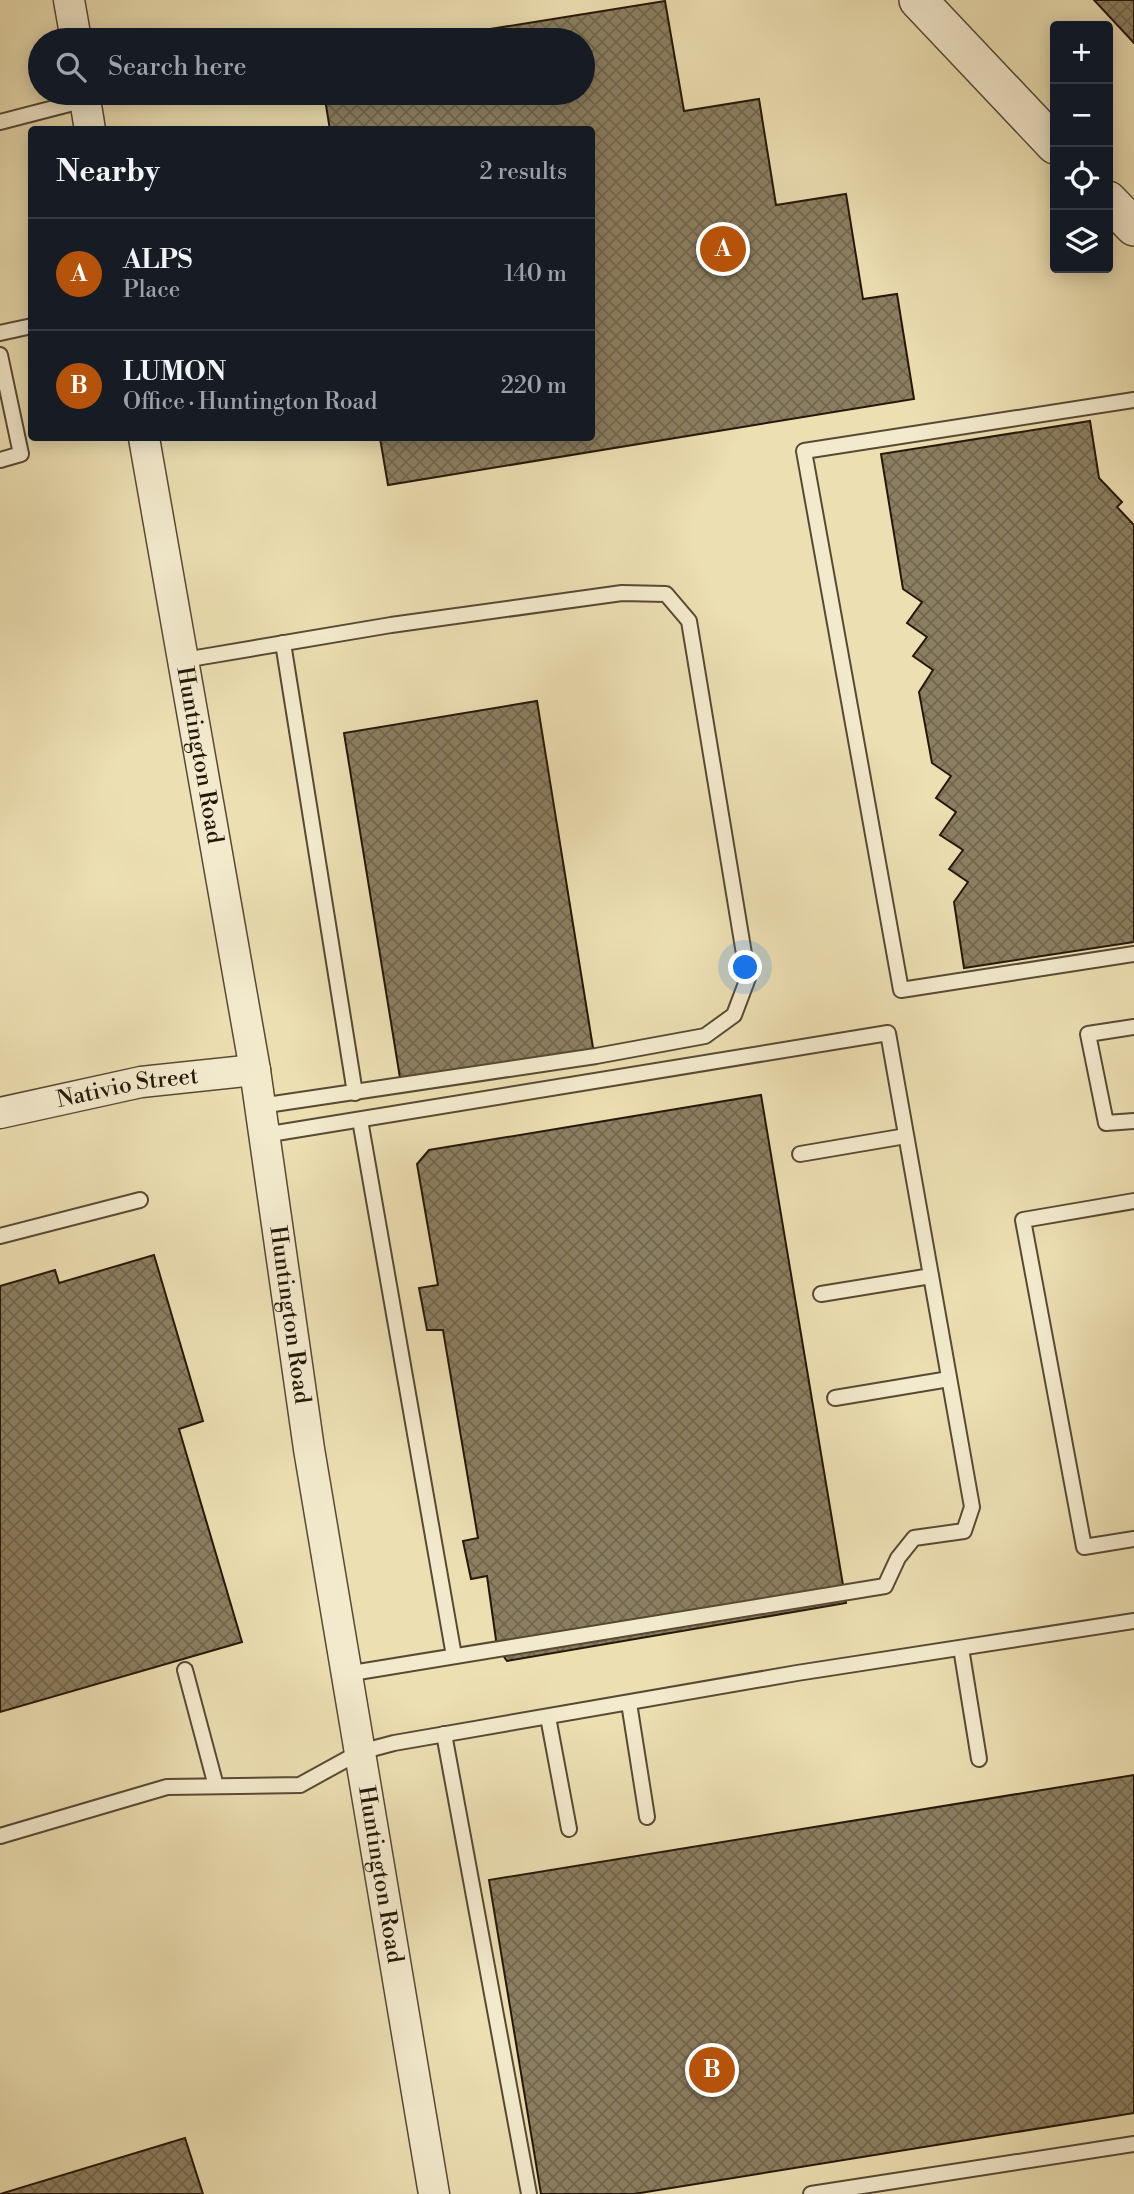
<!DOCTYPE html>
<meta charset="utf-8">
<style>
:root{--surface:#171b24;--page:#242831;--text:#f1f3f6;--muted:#9ea1a6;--line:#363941;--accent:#b45309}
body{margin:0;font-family:"Libre Bodoni",serif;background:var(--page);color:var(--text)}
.controls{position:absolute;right:21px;top:21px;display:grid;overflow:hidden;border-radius:7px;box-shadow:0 4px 18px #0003}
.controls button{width:63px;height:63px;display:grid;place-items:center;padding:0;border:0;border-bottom:2px solid var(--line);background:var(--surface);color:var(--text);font:35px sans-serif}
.you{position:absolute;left:746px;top:968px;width:24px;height:24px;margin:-18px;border:5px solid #fff;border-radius:50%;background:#1a73e8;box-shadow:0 0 0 10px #1a73e833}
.badge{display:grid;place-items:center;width:46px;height:46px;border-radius:50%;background:var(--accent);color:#fff;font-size:23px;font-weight:700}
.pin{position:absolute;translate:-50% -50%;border:4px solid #fff;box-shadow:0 2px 7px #0006}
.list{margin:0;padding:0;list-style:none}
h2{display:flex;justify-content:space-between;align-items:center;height:91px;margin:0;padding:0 28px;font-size:30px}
h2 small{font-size:23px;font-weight:400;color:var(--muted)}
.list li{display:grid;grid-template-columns:46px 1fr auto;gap:21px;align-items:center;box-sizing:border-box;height:112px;padding:0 28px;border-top:2px solid var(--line)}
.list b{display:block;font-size:26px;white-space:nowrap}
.list p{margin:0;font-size:23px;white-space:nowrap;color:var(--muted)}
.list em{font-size:23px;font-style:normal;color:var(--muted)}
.icon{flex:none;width:38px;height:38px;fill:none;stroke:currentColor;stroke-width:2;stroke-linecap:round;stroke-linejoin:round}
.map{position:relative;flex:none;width:1134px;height:2194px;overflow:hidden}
.search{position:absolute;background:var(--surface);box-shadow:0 4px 18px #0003;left:28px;top:28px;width:567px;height:77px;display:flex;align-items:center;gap:18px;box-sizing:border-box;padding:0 24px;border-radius:38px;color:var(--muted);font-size:26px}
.panel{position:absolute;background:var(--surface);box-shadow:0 4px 18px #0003;left:28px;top:126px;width:567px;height:315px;border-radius:7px}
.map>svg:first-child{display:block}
</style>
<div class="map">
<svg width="1134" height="2194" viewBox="0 0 1134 2194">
<defs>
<pattern id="building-cross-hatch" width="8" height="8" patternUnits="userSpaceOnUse" patternTransform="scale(1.75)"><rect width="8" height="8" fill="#8c7f61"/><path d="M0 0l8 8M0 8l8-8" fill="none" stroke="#72674e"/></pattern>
</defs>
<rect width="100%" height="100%" fill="#ecdfb2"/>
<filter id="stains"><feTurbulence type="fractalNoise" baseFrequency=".00286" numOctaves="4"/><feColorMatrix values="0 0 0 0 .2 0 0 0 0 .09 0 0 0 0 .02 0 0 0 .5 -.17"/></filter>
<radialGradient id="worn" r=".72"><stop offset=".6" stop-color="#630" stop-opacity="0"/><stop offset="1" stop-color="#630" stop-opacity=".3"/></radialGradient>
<g fill="url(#building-cross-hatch)" stroke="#251809" stroke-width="2">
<path d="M1094,0h40v43z"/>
<path d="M665,1l19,110 75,-12 17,106 70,-11 17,105 34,-5 17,105 -526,86 -8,-47h212v-308h-262l-6,-37h259v-53h-161z"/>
<path d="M1090,421l9,57 23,24 -5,5 17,18v417l-170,26 -10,-66 14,-20 -19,-13 14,-19 -23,-15 16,-23 -20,-14 15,-22 -19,-13 -13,-71 14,-22 -20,-14 14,-19 -20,-14 15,-21 -19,-13 -22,-135z"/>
<path d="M537,701l57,353 -193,30 -57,-351z"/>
<path d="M761,1095l85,508 -339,58 -10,-14 -10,-71 -16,3 -8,-38 15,-3 -35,-208h-16l-8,-42 19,-3 -21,-121 12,-14z"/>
<path d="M154,1255l49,166 -24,8 63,213 -242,70v-426l55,-16 4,13z"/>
<path d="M1134,1775v338l-500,81h-93l-52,-314z"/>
<path d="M185,2138l18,56h-203z"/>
</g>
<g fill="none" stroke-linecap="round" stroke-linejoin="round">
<defs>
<g id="service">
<path d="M0,122l85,-22"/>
<path d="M0,333l32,-7"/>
<path d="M0,355l21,99 -21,6"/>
<path d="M1134,400l-330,51 97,539 233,-36"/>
<path d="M283,643l72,450"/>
<path d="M184,660l207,-35 231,-32 44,1 23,27 59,357 -14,37 -29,21 -109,20 -336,50"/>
<path d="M1134,1027l-46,7 18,89 28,-2"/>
<path d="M360,1120l94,536"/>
<path d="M264,1135l624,-102 84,474 -8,24 -50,7 -16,20 -13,28 -539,88"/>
<path d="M800,1154l106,-18"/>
<path d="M1134,1201l-111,19 61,327 50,-8"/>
<path d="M0,1236l140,-36"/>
<path d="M821,1294l110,-18"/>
<path d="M835,1398l114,-19"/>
<path d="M961,1648l18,111"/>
<path d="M185,1670l31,116"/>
<path d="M629,1703l18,114"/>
<path d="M548,1717l21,112"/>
<path d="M444,1734l85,460"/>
<path d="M0,1836l167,-49 133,-2 60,-33 34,-9 403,-70 337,-52"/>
<path d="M811,2194l323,-50"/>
</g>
<g id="minor">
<path d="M69,0l7,40"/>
<path d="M84,93l6,37"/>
<path id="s1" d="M144,438l111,632 54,379 125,745"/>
<path id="s2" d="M0,1113l141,-31 114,-12"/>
</g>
<g id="tertiary">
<path d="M918,0l137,145"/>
<path d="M1108,200l26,27"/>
</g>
</defs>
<use href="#service" stroke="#574a33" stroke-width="18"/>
<use href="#minor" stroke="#574a33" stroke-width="33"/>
<use href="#tertiary" stroke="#574a33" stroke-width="40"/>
<use href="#service" stroke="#f3eacd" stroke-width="14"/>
<use href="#minor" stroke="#f3eacd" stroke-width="30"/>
<use href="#tertiary" stroke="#f3eacd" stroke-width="37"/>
</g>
<g text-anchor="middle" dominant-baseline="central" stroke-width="5" stroke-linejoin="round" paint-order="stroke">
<g font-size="23" fill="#251809" stroke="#f3eacd">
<text stroke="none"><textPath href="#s1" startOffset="322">Huntington Road</textPath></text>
<text stroke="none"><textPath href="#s2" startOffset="130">Nativio Street</textPath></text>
<text stroke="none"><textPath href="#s1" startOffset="889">Huntington Road</textPath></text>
<text stroke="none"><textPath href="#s1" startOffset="1456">Huntington Road</textPath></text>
</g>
</g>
<rect width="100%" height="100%" filter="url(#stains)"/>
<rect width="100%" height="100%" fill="url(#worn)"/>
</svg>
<div class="controls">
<button>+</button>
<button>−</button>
<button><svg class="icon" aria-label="locate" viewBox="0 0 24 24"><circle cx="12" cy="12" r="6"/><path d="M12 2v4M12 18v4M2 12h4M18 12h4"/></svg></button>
<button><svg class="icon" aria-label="layers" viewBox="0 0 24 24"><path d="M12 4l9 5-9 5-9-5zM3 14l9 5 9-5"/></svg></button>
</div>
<div class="you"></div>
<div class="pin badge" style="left:723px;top:249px">A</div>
<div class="pin badge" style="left:712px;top:2070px">B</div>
<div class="search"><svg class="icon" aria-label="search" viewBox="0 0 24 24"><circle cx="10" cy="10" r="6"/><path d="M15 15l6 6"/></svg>Search here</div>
<section class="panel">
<h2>Nearby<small>2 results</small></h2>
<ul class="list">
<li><span class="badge">A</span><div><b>ALPS</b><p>Place</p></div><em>140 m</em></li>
<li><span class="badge">B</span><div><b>LUMON</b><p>Office · Huntington Road</p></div><em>220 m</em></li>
</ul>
</section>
</div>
